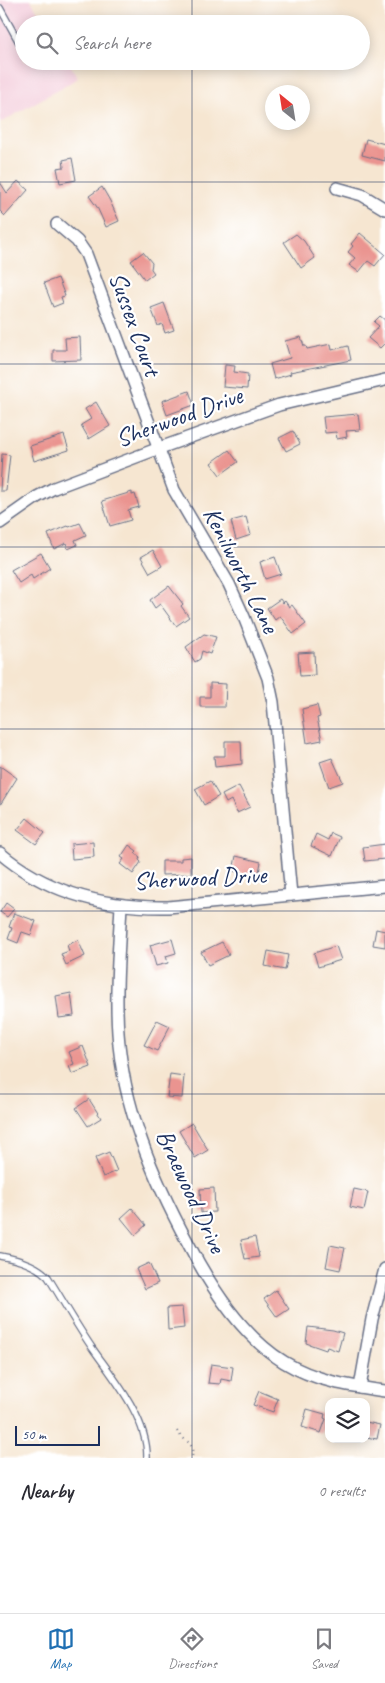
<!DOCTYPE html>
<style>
:root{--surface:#fff;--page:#f2f2f3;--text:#2b2b33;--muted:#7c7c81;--line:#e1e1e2;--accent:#1f6fb2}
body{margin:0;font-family:Caveat,sans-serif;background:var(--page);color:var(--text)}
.controls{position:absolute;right:15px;bottom:15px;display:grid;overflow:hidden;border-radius:10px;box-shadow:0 2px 12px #0003}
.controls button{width:45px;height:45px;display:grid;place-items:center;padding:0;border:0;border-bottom:1px solid var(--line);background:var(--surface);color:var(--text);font:25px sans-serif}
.compass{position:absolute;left:265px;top:85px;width:45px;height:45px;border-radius:50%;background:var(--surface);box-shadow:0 2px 12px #0003;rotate:330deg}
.scale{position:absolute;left:15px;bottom:12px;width:85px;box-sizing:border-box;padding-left:5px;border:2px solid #1b2f5e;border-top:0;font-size:14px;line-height:18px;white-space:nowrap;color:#1b2f5e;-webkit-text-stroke:4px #fff;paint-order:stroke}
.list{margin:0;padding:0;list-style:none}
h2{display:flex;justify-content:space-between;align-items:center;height:65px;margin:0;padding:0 20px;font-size:21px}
h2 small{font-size:16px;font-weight:400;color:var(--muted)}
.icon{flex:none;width:28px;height:28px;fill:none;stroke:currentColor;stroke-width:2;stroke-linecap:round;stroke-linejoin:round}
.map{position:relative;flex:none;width:385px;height:1458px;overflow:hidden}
.search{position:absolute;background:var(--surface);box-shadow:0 2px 12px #0003;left:15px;right:15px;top:15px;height:55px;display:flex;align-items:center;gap:12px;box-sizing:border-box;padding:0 18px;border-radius:28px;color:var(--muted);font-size:19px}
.sheet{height:155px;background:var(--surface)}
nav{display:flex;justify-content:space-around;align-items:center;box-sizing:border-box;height:70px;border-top:1px solid var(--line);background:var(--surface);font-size:14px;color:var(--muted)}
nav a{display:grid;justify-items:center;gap:2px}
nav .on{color:var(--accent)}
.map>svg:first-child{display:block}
</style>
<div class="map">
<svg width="385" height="1458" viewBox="0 0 385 1458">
<rect width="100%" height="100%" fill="#fff"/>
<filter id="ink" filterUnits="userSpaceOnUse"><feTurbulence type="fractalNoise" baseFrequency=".02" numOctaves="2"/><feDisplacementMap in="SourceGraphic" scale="10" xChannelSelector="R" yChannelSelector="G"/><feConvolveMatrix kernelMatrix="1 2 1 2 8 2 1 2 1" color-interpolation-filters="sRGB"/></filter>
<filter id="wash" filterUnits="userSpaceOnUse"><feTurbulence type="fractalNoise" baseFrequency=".0096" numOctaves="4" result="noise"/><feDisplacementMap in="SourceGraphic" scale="20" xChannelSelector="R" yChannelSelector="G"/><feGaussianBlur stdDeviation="1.12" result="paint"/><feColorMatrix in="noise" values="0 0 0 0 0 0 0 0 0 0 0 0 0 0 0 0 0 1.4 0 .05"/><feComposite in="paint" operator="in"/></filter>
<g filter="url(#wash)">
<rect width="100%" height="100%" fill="#f6e6d1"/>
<path fill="#f4cfdd" d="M0,0h31l14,24h-21v37h44l10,17 -78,45z"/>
<g id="blocks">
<g fill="#ea9490">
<path d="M366,139l19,5v17l-23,-6z"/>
<path d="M72,158l4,22 -16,3 -3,-15 7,-1 -1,-7z"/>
<path d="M18,181l10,9 -23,26 -5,-5v-29l7,11z"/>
<path d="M102,187l8,14 9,20 -13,6 -9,-20 -8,-11z"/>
<path d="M360,233l25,21 -10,12 -7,-5 -9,11 -10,-7 6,-7 -7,-6 5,-6 -2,-2z"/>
<path d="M296,234l8,7 11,17 -14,10 -17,-26z"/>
<path d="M143,252l9,11 -1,6 3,4 -9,7 -14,-19z"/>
<path d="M58,278l7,18 -4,1 2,6 -10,4 -9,-24z"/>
<path d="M164,303l10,27 -9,3 -3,-9 -4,2 -7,-18z"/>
<path d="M380,316l5,4v23l-5,5 -12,-10 11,-12 -5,-4z"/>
<path d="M80,337l1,23 -28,1v-11h13l-1,-12z"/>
<path d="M301,337l3,9h2l1,3 24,-5 1,6 16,-4 3,14 -61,12 1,2 -17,5 -4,-15 20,-6 -5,-17z"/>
<path d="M225,365l10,1 -1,6 14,2 -1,15 -24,-2z"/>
<path d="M189,391l5,14 -27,10 -5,-14z"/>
<path d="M96,402l14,24 -21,13 -8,-14 10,-6 -6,-10z"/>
<path d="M358,414l2,16 -14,1 1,6 -10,2 -1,-7 -11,1 -2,-16z"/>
<path d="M293,431l7,13 -14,7 -7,-13z"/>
<path d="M64,435l5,15 -35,11 -4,-15z"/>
<path d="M229,450l9,12 -18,13 -9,-12z"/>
<path d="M2,454l8,1 -4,36h-6z"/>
<path d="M132,492v3l3,-1 4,13 -11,3 3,10 -21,6 -8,-25z"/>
<path d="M246,517l5,18 -15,5 -5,-19z"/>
<path d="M80,523l6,12 -11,5 2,5 -9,4 -2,-6 -12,6 -6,-15 20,-8 1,1z"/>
<path d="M153,550l9,16 -12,7 -9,-16z"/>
<path d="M41,553l9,15 -17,11 -2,-4 -12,8 -8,-13z"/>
<path d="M275,557l6,17 -16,5 -5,-17z"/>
<path d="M169,586l14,18 -2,2 8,11 -13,9 -16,-22 -5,4 -5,-8z"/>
<path d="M280,599l3,4 2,-2 4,6 3,-2 14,19 -13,10 -13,-18 -5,4 -8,-12z"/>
<path d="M204,634l12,3 -6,17 -8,-3 -2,8 -5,3 -9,-15z"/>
<path d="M314,652l1,23 -15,1 -2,-23z"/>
<path d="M210,683l16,1 -1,23h-25v-10h10z"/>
<path d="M317,705l3,12 -3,1 5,22 -15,3 -5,-34z"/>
<path d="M225,741h16l1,23 -27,3 -1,-11h11z"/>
<path d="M332,758l11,24 -14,5 -9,-25z"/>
<path d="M0,766l17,12 -17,27z"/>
<path d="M210,781l9,15 -15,9 -9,-16z"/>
<path d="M239,786l11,21 -13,6 -6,-13 -5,3 -4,-8z"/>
<path d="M27,818l18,15 -9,11 -19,-14z"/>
<path d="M331,833l9,4 -8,19 -21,-10 5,-12 12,6z"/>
<path d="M93,842l1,15 -22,2 -1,-15z"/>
<path d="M385,844v15l-20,2 -2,-14z"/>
<path d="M129,845l8,6 -2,2 5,4 -1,3 2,2 -8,12 -13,-10 4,-5 -3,-2z"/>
<path d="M236,856l25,6 -3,15 -25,-6z"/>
<path d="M191,857v17l-29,1v-14h19v-3z"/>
<path d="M6,903l8,6 -7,8 -7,-5z"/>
<path d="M14,913l22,8 -5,14 -9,-3 -4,11 -10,-4 4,-11 -3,-1z"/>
<path d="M376,929l9,2v16l-12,-2z"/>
<path d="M172,939l4,14 -10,3 2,7 -12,3 -6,-21z"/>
<path d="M78,940l7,16 -19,9 -5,-11 8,-3 -2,-6z"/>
<path d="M222,942l7,13 -21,10 -7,-13z"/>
<path d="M336,946l5,14 -23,7 -4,-14z"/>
<path d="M268,951l20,4 -3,15 -20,-4z"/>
<path d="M71,993l3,23 -15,2 -3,-22z"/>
<path d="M157,1020l13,6 -13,25 -13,-6z"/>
<path d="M83,1046l8,21 -19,7 -3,-8 5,-2 -5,-12z"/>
<path d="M170,1074l14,2 -2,22 -15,-1z"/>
<path d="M89,1099l12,19 -13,8 -12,-18z"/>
<path d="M192,1123l16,27 -13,8 -16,-27z"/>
<path d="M109,1152l8,19 -14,6 -8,-19z"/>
<path d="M214,1188l1,24 -14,1 -1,-24z"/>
<path d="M354,1189l14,3 -4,18 -14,-3z"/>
<path d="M132,1208l14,17 -11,10 -14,-17z"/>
<path d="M255,1237l4,20 -14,2 -4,-19z"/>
<path d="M330,1245l15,3 -5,22 -14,-3z"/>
<path d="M149,1263l9,20 -13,6 -9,-20z"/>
<path d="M276,1290l13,19 -12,8 -13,-18z"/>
<path d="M182,1307l2,21 -16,2 -1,-22z"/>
<path d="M308,1327l25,3 10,3 -5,18 -11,-4 -1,3 -20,-7z"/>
<path d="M211,1364l22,3 -2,14 -10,-2 -1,5 -12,-1z"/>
<path d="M259,1391l19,8 -5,13 -20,-7z"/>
<path d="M307,1409l18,5 -1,4 2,1 -5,14 -19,-6z"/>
<path d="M366,1422l14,3 -3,14 -11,-2z"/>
</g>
</g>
</g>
<g filter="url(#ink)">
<use href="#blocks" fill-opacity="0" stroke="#686f86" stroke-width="1"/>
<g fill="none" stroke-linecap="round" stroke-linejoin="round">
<defs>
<g id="lane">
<path d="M0,8l21,38"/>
<path d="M0,1256c17,3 36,8 48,21 15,24 29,49 45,72 21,30 55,70 54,109"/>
</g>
<g id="street">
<path d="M337,188l25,7 23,14"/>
<path d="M57,224l20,17 9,13 88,236 55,94 15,33 24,61 5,24 18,193"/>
<path d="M0,523l37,-26 17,-9 103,-39 122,-44 106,-25"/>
<path d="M0,853c47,40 107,55 168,54l217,-21"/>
<path d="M121,905c-2,42 -6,85 -3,128 5,74 35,145 70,210 22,43 54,93 96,119 31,19 65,24 101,29"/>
<path d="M360,1387l12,-68 13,-50"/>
</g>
</defs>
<use href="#lane" stroke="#686f86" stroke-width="8"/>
<use href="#street" stroke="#686f86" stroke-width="14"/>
<path stroke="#686f86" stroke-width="2" stroke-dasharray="1 4" stroke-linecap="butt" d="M177,1431c7,12 18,9 15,27"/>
<use href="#lane" stroke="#fff" stroke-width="5.5"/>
<use href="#street" stroke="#fff" stroke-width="11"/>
</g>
</g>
<path fill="none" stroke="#1b2f5e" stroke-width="1" stroke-opacity="0.55" d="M192,0v24M192,61v1397M0,182h385M0,364h385M0,547h385M0,729h385M0,911h385M0,1094h385M0,1276h385"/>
<g text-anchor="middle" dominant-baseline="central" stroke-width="4.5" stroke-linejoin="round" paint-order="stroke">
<g font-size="25" fill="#1b2f5e" stroke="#fff">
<text transform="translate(135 324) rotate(70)">Sussex Court</text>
<text transform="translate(179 417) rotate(-20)">Sherwood Drive</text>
<text transform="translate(241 570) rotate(63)">Kenilworth Lane</text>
<text transform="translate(200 878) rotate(-3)">Sherwood Drive</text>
<text transform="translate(191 1191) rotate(65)">Braewood Drive</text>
</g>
</g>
</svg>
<div class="controls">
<button><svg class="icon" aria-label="layers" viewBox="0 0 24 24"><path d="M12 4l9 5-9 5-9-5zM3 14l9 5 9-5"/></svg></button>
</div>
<svg class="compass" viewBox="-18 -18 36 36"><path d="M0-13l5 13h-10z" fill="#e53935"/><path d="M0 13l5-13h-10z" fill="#7c7c81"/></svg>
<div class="scale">50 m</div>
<div class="search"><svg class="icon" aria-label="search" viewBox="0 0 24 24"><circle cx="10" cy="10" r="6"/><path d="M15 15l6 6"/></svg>Search here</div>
</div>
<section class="sheet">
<h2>Nearby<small>0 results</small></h2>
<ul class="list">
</ul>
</section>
<nav>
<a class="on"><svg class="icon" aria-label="map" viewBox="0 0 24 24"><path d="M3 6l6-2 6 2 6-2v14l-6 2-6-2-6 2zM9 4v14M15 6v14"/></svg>Map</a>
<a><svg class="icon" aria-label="directions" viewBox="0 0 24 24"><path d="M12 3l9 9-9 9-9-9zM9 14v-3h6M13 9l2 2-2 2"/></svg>Directions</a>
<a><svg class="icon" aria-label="saved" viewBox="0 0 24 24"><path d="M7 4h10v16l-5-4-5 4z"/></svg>Saved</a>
</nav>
